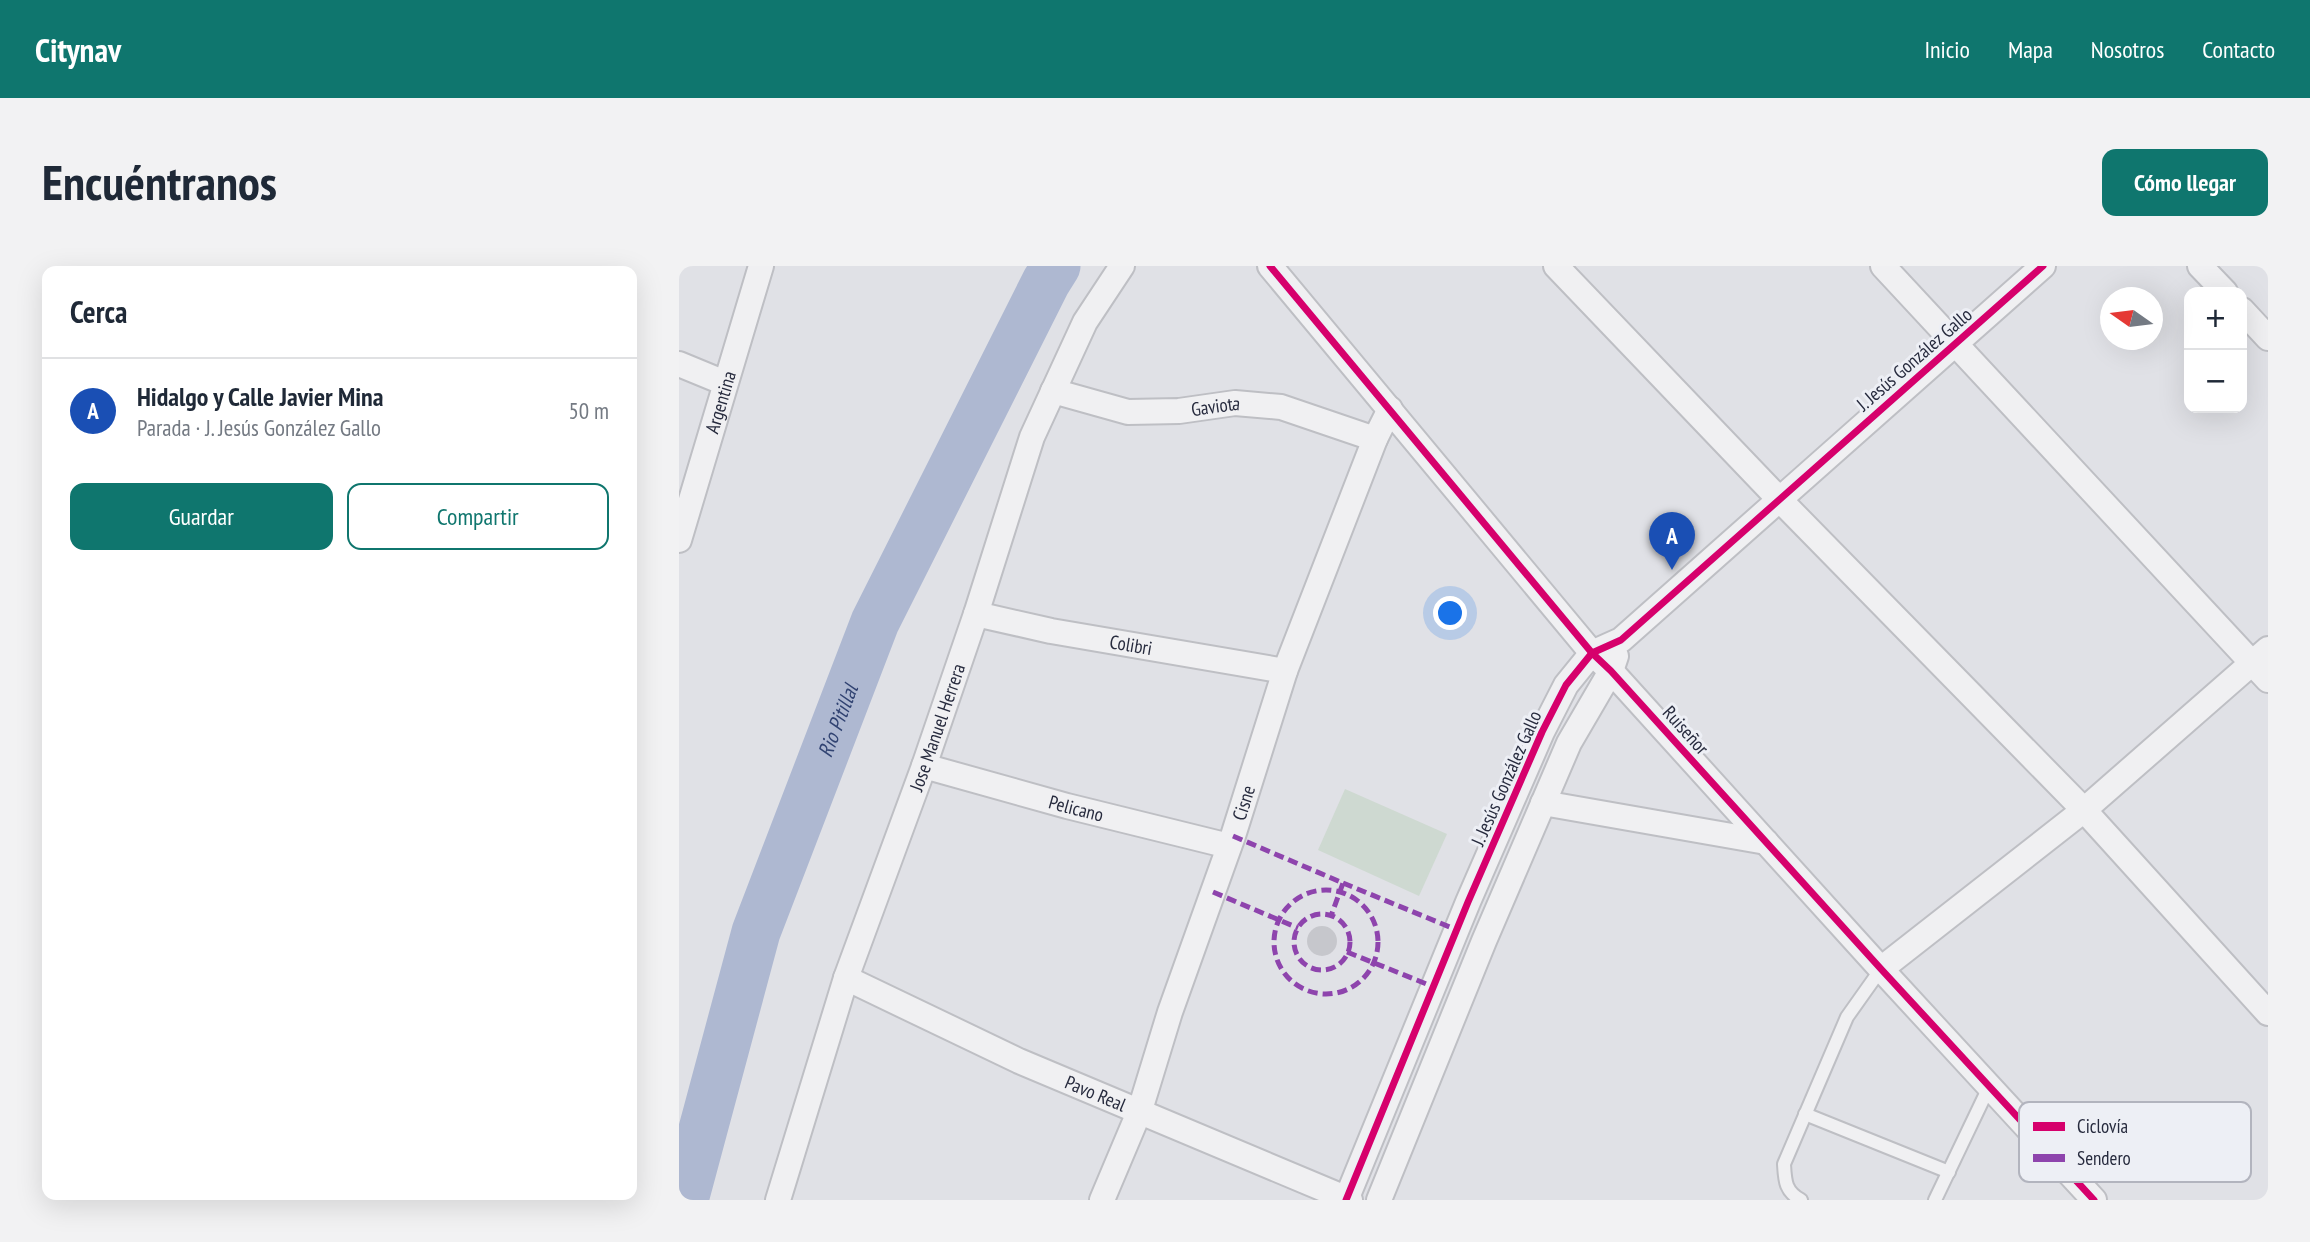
<!DOCTYPE html>
<html lang="es">
<meta charset="utf-8">
<style>
:root{--surface:#fff;--page:#f2f2f3;--text:#1f2937;--muted:#747a83;--line:#e0e1e3;--accent:#0f766e}
body{margin:0;font-family:"PT Sans Narrow",sans-serif;background:var(--page);color:var(--text)}
.controls{position:absolute;right:21px;top:21px;display:grid;overflow:hidden;border-radius:14px;box-shadow:0 7px 28px #0002}
.controls button{width:63px;height:63px;display:grid;place-items:center;padding:0;border:0;border-bottom:2px solid var(--line);background:var(--surface);color:var(--text);font:35px sans-serif}
.compass{position:absolute;left:1421px;top:21px;width:63px;height:63px;border-radius:50%;background:var(--surface);box-shadow:0 7px 28px #0002;rotate:284deg}
.you{position:absolute;left:772px;top:348px;width:24px;height:24px;margin:-18px;border:5px solid #fff;border-radius:50%;background:#1a73e8;box-shadow:0 0 0 10px #1a73e833}
.badge{display:grid;place-items:center;width:46px;height:46px;border-radius:50%;background:var(--accent);color:#fff;font-size:23px;font-weight:700}
.pin{position:absolute;translate:-50% -58px;filter:drop-shadow(0 2px 4px #0008)}
.pin::after{content:'';position:absolute;top:37px;width:24px;height:21px;background:inherit;clip-path:polygon(0 0,100% 0,50% 100%)}
.list{margin:0;padding:0;list-style:none}
h2{display:flex;justify-content:space-between;align-items:center;height:91px;margin:0;padding:0 28px;font-size:30px}
h2 small{font-size:23px;font-weight:400;color:var(--muted)}
.list li{display:grid;grid-template-columns:46px 1fr auto;gap:21px;align-items:center;box-sizing:border-box;height:105px;padding:0 28px;border-top:2px solid var(--line)}
.list b{display:block;font-size:26px;white-space:nowrap}
.list p{margin:0;font-size:23px;white-space:nowrap;color:var(--muted)}
.list em{font-size:23px;font-style:normal;color:var(--muted)}
.actions{display:flex;gap:14px;padding:21px 28px}
.actions a{flex:1;padding:16px 0;border:2px solid var(--accent);border-radius:14px;text-align:center;font-size:24px;color:var(--accent)}
.actions .main{background:var(--accent);color:#fff}
.map{position:relative;flex:none;width:1589px;height:934px;overflow:hidden;border-radius:14px}
header{display:flex;align-items:center;gap:42px;box-sizing:border-box;height:98px;padding:0 35px;background:var(--accent);color:#fff}
header strong{font-size:33px}
nav{display:flex;gap:38px;margin-inline-start:auto;font-size:24px}
.intro{display:flex;align-items:center;justify-content:space-between;box-sizing:border-box;height:168px;padding:0 42px}
h1{margin:0;font-size:49px}
.button{padding:18px 32px;border-radius:14px;background:var(--accent);color:#fff;font-size:24px;font-weight:700}
main{display:flex;gap:42px;padding:0 42px}
aside{flex:1;background:var(--surface);border-radius:14px;box-shadow:0 7px 28px #0002}
.map>svg:first-child{display:block}
</style>
<header>
<strong>Citynav</strong>
<nav><a>Inicio</a><a>Mapa</a><a>Nosotros</a><a>Contacto</a></nav>
</header>
<div class="intro"><h1>Encuéntranos</h1><a class="button">Cómo llegar</a></div>
<main>
<aside>
<h2>Cerca<small></small></h2>
<ul class="list">
<li><span class="badge" style="background:#1a4fb4">A</span><div><b>Hidalgo y Calle Javier Mina</b><p>Parada · J. Jesús González Gallo</p></div><em>50 m</em></li>
</ul>
<div class="actions"><a class="main">Guardar</a><a>Compartir</a></div>
</aside>
<div class="map">
<svg width="1589" height="934" viewBox="0 0 1589 934">
<rect width="100%" height="100%" fill="#e0e1e6"/>
<path fill="#ced9d1" d="M666,523l102,45 -28,62 -101,-46z"/>
<g fill="none" stroke-linecap="round" stroke-linejoin="round">
<path stroke="#aeb8d1" stroke-width="49" id="s1" d="M5,934l72,-268 119,-310 171,-340 10,-16"/>
</g>
<circle fill="#c6c7cc" cx="643" cy="675" r="15"/>
<g fill="none" stroke-linecap="round" stroke-linejoin="round">
<defs>
<g id="service">
<path d="M1126,848l144,58"/>
<path d="M1122,934c-16,-9 -16,-19 -17,-36l63,-147 34,-48"/>
<path d="M1256,934l55,-115"/>
</g>
<g id="minor">
<path d="M591,0l322,387 19,18 270,298 213,231"/>
<path d="M877,0l223,233 305,311 184,203"/>
<path d="M1204,0l385,414"/>
<path d="M1521,0l25,26"/>
<path d="M1563,44l26,28"/>
<path d="M0,98l46,19"/>
<path id="s2" d="M374,125l75,21 51,-1 56,-8 46,4 94,32"/>
<path id="s3" d="M0,274l82,-274"/>
<path id="s4" d="M297,348l75,17 234,40"/>
<path id="s5" d="M245,500l143,40 162,40"/>
<path d="M864,537l223,39"/>
<path d="M1202,703l203,-159 184,-161"/>
<path id="s6" d="M167,712l173,83 331,139"/>
<path id="s7" d="M99,934l68,-222 78,-212 52,-152 56,-177 53,-115 37,-56"/>
<path id="s8" d="M423,934l38,-90 30,-98 63,-176 52,-165 90,-232 15,-30"/>
<path d="M667,934l122,-298 74,-170 24,-47 26,-32 29,-13 422,-374"/>
<path d="M700,934l105,-259 85,-198 42,-72 5,-15"/>
</g>
</defs>
<use href="#service" stroke="#bebfc4" stroke-width="16"/>
<use href="#minor" stroke="#bebfc4" stroke-width="28"/>
<use href="#service" stroke="#f0f0f2" stroke-width="12"/>
<use href="#minor" stroke="#f0f0f2" stroke-width="24"/>
<g stroke="#8e44ad" stroke-width="5" stroke-dasharray="10 5" stroke-linecap="butt">
<path d="M554,570l110,47 -12,33"/>
<path d="M664,617l114,47"/>
<circle cx="647" cy="676" r="52"/>
<path d="M534,626l85,36"/>
<circle cx="643" cy="676" r="28"/>
<path d="M668,686l87,35"/>
</g>
<defs>
<g id="cycleway">
<path d="M591,0l322,387 19,18 270,298 213,231"/>
<path d="M667,934l122,-298 74,-170 24,-47 26,-32 29,-13 422,-374"/>
</g>
</defs>
<use href="#cycleway" stroke="#edeff5" stroke-width="11"/>
<use href="#cycleway" stroke="#d6006c" stroke-width="7"/>
</g>
<g text-anchor="middle" dominant-baseline="central" stroke-width="6" stroke-linejoin="round" paint-order="stroke">
<g font-size="19" fill="#272b3e" stroke="#edeff5">
<text transform="translate(1235 93) rotate(-41)">J. Jesús González Gallo</text>
<text stroke="none"><textPath href="#s3" startOffset="144">Argentina</textPath></text>
<text stroke="none"><textPath href="#s2" startOffset="166">Gaviota</textPath></text>
<text stroke="none"><textPath href="#s4" startOffset="158">Colibri</textPath></text>
<text stroke="none"><textPath href="#s7" startOffset="499">Jose Manuel Herrera</textPath></text>
<text transform="translate(1007 464) rotate(48)">Ruiseñor</text>
<text transform="translate(827 512) rotate(-66)">J. Jesús González Gallo</text>
<text stroke="none"><textPath href="#s8" startOffset="422">Cisne</textPath></text>
<text stroke="none"><textPath href="#s5" startOffset="158">Pelicano</textPath></text>
<text stroke="none"><textPath href="#s6" startOffset="275">Pavo Real</textPath></text>
</g>
<g font-size="21" font-style="italic" fill="#314372" stroke="#edeff5">
<text stroke="none"><textPath href="#s1" startOffset="504">Rio Pitillal</textPath></text>
</g>
</g>
<rect x="1340" y="836" width="232" height="80" rx="10" fill="#edeff5" stroke="#b2b4be" stroke-width="2"/>
<rect x="1354" y="856" width="32" height="9" fill="#d6006c"/>
<rect x="1354" y="888" width="32" height="8" fill="#8e44ad"/>
<g font-size="19" fill="#272b3e">
<text x="1398" y="867">Ciclovía</text>
<text x="1398" y="899">Sendero</text>
</g>
</svg>
<div class="controls">
<button>+</button>
<button>−</button>
</div>
<svg class="compass" viewBox="-18 -18 36 36"><path d="M0-13l5 13h-10z" fill="#e53935"/><path d="M0 13l5-13h-10z" fill="#747a83"/></svg>
<div class="you"></div>
<div class="pin badge" style="left:993px;top:304px;background:#1a4fb4">A</div>
</div>
</main>
